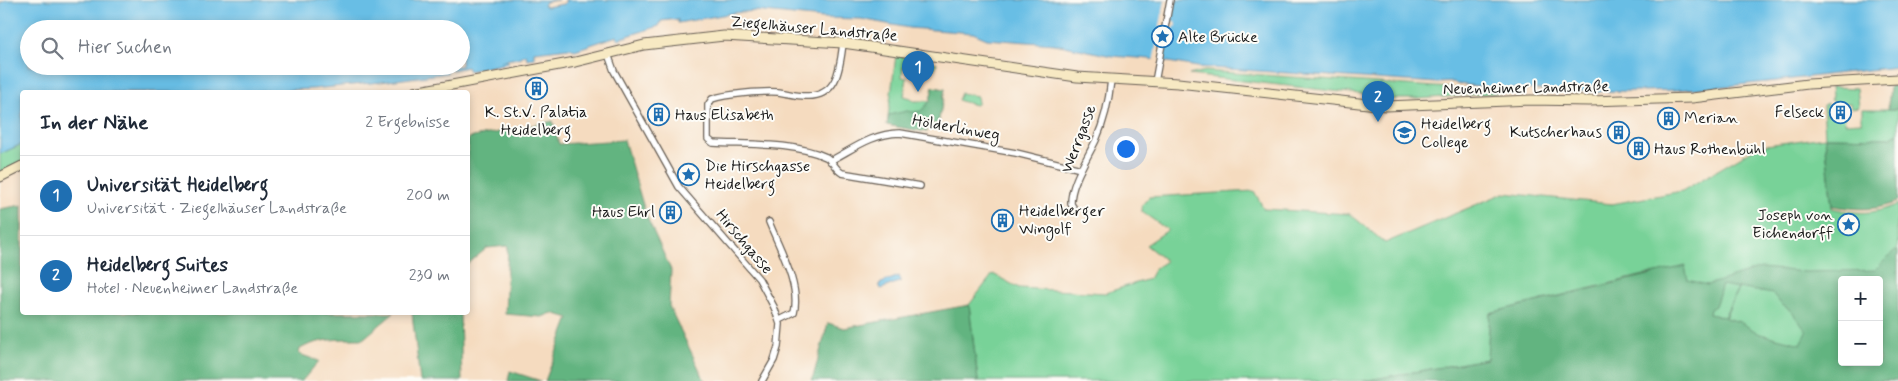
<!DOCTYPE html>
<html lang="de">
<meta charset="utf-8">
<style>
:root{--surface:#fff;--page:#f2f2f3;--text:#1f2937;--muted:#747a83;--line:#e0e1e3;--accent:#1f6fb2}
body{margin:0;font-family:Mynerve,sans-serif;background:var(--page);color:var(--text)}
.controls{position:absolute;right:15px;bottom:15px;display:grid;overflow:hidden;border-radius:5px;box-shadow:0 2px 8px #0003}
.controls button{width:45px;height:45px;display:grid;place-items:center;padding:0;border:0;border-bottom:1px solid var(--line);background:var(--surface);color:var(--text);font:25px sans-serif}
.you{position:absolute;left:1125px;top:148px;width:18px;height:18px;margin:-12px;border:4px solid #fff;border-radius:50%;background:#1a73e8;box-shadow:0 0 0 8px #1a73e833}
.badge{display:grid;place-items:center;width:32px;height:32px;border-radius:50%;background:var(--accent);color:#fff;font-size:16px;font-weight:700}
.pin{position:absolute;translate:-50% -41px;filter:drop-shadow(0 1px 2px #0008)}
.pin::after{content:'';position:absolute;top:26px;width:18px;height:15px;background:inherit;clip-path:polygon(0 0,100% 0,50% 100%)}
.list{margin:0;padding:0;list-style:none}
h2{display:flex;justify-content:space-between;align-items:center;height:65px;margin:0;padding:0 20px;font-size:21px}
h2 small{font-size:16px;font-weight:400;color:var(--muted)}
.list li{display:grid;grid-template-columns:32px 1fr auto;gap:15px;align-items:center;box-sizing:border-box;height:80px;padding:0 20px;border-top:1px solid var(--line)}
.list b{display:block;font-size:19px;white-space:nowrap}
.list p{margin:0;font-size:16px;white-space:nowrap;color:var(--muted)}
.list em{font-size:16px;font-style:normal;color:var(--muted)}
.icon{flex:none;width:28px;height:28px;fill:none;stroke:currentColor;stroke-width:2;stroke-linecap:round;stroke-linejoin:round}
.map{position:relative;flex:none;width:1898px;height:381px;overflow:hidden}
.search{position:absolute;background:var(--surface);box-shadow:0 2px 8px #0003;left:20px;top:20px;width:450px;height:55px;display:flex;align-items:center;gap:12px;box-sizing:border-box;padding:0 18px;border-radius:28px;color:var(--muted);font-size:19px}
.panel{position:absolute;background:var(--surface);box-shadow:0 2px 8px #0003;left:20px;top:90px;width:450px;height:225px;border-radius:5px}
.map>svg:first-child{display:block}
</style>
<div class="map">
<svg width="1898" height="381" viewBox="0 0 1898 381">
<rect width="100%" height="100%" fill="#fdfcf7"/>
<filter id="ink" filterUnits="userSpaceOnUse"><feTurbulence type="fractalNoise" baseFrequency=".02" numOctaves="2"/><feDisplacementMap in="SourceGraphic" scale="10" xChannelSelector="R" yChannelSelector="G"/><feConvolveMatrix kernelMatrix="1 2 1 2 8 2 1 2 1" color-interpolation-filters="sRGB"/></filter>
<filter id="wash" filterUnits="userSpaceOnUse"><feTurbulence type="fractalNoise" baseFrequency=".0096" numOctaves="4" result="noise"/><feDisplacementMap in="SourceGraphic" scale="20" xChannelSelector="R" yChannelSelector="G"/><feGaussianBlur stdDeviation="1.12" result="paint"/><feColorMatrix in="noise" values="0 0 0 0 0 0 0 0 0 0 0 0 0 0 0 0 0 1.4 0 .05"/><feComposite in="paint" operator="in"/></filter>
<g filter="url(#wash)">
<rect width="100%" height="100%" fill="#f5dbbf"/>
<g fill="#78d298" stroke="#4a775a">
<path d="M896,55l41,8 -2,5 -5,3 -27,-4 -1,10 5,1 -3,18 7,2 2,3h17l3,-14 12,2 -7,35 -9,-1 -2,9 -40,-7z"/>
<path d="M1205,71l303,21 -90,7h-39l-1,-3 -189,-21z"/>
<path d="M1831,87l26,1 2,19 -8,1 -1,-5h-15l-1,-3h-4l2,-4z"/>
<path d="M961,93l16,3 1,7 -2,2 -16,-4 -2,-1z"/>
<path d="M1827,103v12h17l1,8 17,-1v-13h36v24l-9,5 -64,-1 7,71c27,6 40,7 66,-4l-1,21 1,30 -19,107v-82h-37l-37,74 -96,-40 -7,-17 5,-13 -7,8 -44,-13 -4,-6 -162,40 -3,46 -124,22h-385l-9,-76 24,-31 26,14 86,5 44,-14 6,-11 11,-7 -20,-16 22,-15 -26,-18v-7l7,-8 105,-6 10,18 86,5 35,29 119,-50 108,11 70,-13 77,-45 66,-9 -2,-32z"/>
<path d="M22,144v18l-22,11v-19z"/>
</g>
<g fill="#62b480" stroke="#3f684e" fill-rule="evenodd">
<path d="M1898,85v24h-10l2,-23z"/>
<path d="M933,87l12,2 -7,35 -9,-1 -2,9 -40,-7 2,-10 18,-4 7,1 7,-1 9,-10z"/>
<path d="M553,121l6,23 65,-4 22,75 25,55 -2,36 36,75h-160l24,-63 -17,-5 -10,4 -37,-3 3,-68 -21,2 -19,16v-126z"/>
<path d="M1898,133v68c-22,11 -43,8 -66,5l-7,-69 64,1z"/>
<path d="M22,205v107l372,1 -31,26c-21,0 -44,-1 -63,10l-1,5 20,7 -17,20h-302v-172z"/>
<path d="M1895,250l3,1v130h-535l124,-22 3,-46 195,-47 3,14 19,5 54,-17 45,4 69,-2zM1842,280h37v82h-37zM1722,285l16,3 -14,29 -15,-3 1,-5 5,-3zM1738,288l35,6 8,10 10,7 16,21 -6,12 -41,-10 -20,-12 -15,-4z"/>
<path d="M969,305l9,76h-166l16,-58 16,5z"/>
<path d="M412,313h48l2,68h-42z"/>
<path d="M510,371l31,10h-33z"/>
</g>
<g fill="#68bee5" stroke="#426d80" fill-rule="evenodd">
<path d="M7,0h551l-13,2 -2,3 3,2 17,-3 3,-3 -2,-1h1334v67c-74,7 -148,19 -223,23 -72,3 -147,1 -219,-6l-2,-2 -17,1 -239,-16 -48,-8 -38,-3 -57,-12 -68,-5 -14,-6 -64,-5 -48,-9 -38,-1 -68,-7 -22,2 -55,10v-4l-17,2 -2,5 -41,13 -1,-3 -42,14 -6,-2 -35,4v6l-7,1 -1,-5 -8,4 -18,3h8v2l-39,8 -2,-4 -19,4 -1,2 -66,9 -68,7 -75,3h-216v52l-22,10v-151zM29,29h432v37h-432z"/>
<path d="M899,276l2,5 -20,8 -2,-5z"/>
</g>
<path fill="#f5dbbf" d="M1165,0h10l-5,21 5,1 1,4 -3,3 -4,-1 -7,35 -9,-1z"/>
</g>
<g filter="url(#ink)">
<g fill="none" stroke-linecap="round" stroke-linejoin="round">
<defs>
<g id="minor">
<path d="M843,43c-3,24 -5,55 -38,53 -9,0 -18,-3 -27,-4 -14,-1 -53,2 -66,7l-4,6v34l5,4c36,2 79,-1 113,14 7,4 9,12 16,16l78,13"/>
<path d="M608,54l6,17 65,116 80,92 15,28 6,17 -2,23 -4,13 -12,21"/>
<path d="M1155,82l15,-82"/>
<path d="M830,161c25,-13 41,-27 70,-28l116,20 65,16"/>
<path d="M1073,207l-2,-3c-1,-20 17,-47 25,-64 8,-18 13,-40 15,-60"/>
<path d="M769,222c10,25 32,64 25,91l-14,7"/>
</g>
<g id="secondary">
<path d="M414,92l161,-30 69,-17 80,-9 119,7 234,34 101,6 208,23 145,-6 58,1 103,-3 116,-14 90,-5"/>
<path d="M0,177l22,-11"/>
</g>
</defs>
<use href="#minor" stroke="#685f55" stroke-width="8"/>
<use href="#secondary" stroke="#685f55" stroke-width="11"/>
<use href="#minor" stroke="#fff" stroke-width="5.5"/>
<use href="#secondary" stroke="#f7e9c3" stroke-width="9"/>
</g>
</g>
<defs>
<symbol id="sight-ring" viewBox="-11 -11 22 22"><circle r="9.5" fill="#fdfcf7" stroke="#1f6fb2" stroke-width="1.5"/><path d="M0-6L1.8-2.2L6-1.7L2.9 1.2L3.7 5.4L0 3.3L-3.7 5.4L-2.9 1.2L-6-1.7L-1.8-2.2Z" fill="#1f6fb2"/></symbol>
<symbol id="building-ring" viewBox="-11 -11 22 22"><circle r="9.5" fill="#fdfcf7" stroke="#1f6fb2" stroke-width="1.5"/><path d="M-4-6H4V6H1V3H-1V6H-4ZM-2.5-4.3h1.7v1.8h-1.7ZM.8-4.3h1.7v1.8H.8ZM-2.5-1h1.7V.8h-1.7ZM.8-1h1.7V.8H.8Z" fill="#1f6fb2"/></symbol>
<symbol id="school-ring" viewBox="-11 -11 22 22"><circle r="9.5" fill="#fdfcf7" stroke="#1f6fb2" stroke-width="1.5"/><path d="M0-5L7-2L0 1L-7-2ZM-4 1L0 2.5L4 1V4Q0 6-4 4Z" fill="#1f6fb2"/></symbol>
</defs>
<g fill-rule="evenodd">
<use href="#sight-ring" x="1150" y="24" width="25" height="25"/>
<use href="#building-ring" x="524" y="76" width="25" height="25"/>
<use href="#building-ring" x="1828" y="100" width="25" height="25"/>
<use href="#building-ring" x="646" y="102" width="25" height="25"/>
<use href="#building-ring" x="1656" y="106" width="25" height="25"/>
<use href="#building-ring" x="1606" y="120" width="25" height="25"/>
<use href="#school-ring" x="1392" y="120" width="25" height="25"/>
<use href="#building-ring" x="1626" y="136" width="25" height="25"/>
<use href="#sight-ring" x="676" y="162" width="25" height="25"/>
<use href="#building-ring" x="658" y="200" width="25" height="25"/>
<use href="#building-ring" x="990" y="208" width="25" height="25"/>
<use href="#sight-ring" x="1836" y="212" width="25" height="25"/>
</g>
<g text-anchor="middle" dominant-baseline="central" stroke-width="4" stroke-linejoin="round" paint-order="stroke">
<g font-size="16" fill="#1c1c1c" stroke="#fdfcf7">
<text transform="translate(814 29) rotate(5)">Ziegelhäuser Landstraße</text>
<text transform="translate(1526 88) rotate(-1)">Neuenheimer Landstraße</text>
<text transform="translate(956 128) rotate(10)">Hölderlinweg</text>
<text transform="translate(1079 139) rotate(-69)">Werrgasse</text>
<text transform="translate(744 242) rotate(50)">Hirschgasse</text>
</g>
<g font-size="16" fill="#1c1c1c" stroke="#fdfcf7" text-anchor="start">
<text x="1178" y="37">Alte Brücke</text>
<text x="536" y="112" text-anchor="middle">K. St.V. Palatia<tspan x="536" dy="18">Heidelberg</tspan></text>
<text x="1824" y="112" text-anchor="end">Felseck</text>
<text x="675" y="115">Haus Elisabeth</text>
<text x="1684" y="118">Merian</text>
<text x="1421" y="124">Heidelberg<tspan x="1421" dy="18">College</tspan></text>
<text x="1602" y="132" text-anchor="end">Kutscherhaus</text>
<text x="1654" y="149">Haus Rothenbühl</text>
<text x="705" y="166">Die Hirschgasse<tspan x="705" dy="18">Heidelberg</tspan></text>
<text x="1019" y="211">Heidelberger<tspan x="1019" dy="18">Wingolf</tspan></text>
<text x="655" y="212" text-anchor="end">Haus Ehrl</text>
<text x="1833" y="215" text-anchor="end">Joseph von<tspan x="1833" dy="18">Eichendorff</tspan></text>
</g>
</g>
</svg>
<div class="controls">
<button>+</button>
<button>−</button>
</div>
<div class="you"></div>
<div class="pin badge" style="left:918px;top:92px">1</div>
<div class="pin badge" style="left:1378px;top:122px">2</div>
<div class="search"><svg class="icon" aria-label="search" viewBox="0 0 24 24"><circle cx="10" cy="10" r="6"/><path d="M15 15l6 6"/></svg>Hier suchen</div>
<section class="panel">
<h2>In der Nähe<small>2 Ergebnisse</small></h2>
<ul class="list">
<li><span class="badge">1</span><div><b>Universität Heidelberg</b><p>Universität · Ziegelhäuser Landstraße</p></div><em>200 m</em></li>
<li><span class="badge">2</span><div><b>Heidelberg Suites</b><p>Hotel · Neuenheimer Landstraße</p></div><em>230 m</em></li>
</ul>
</section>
</div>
